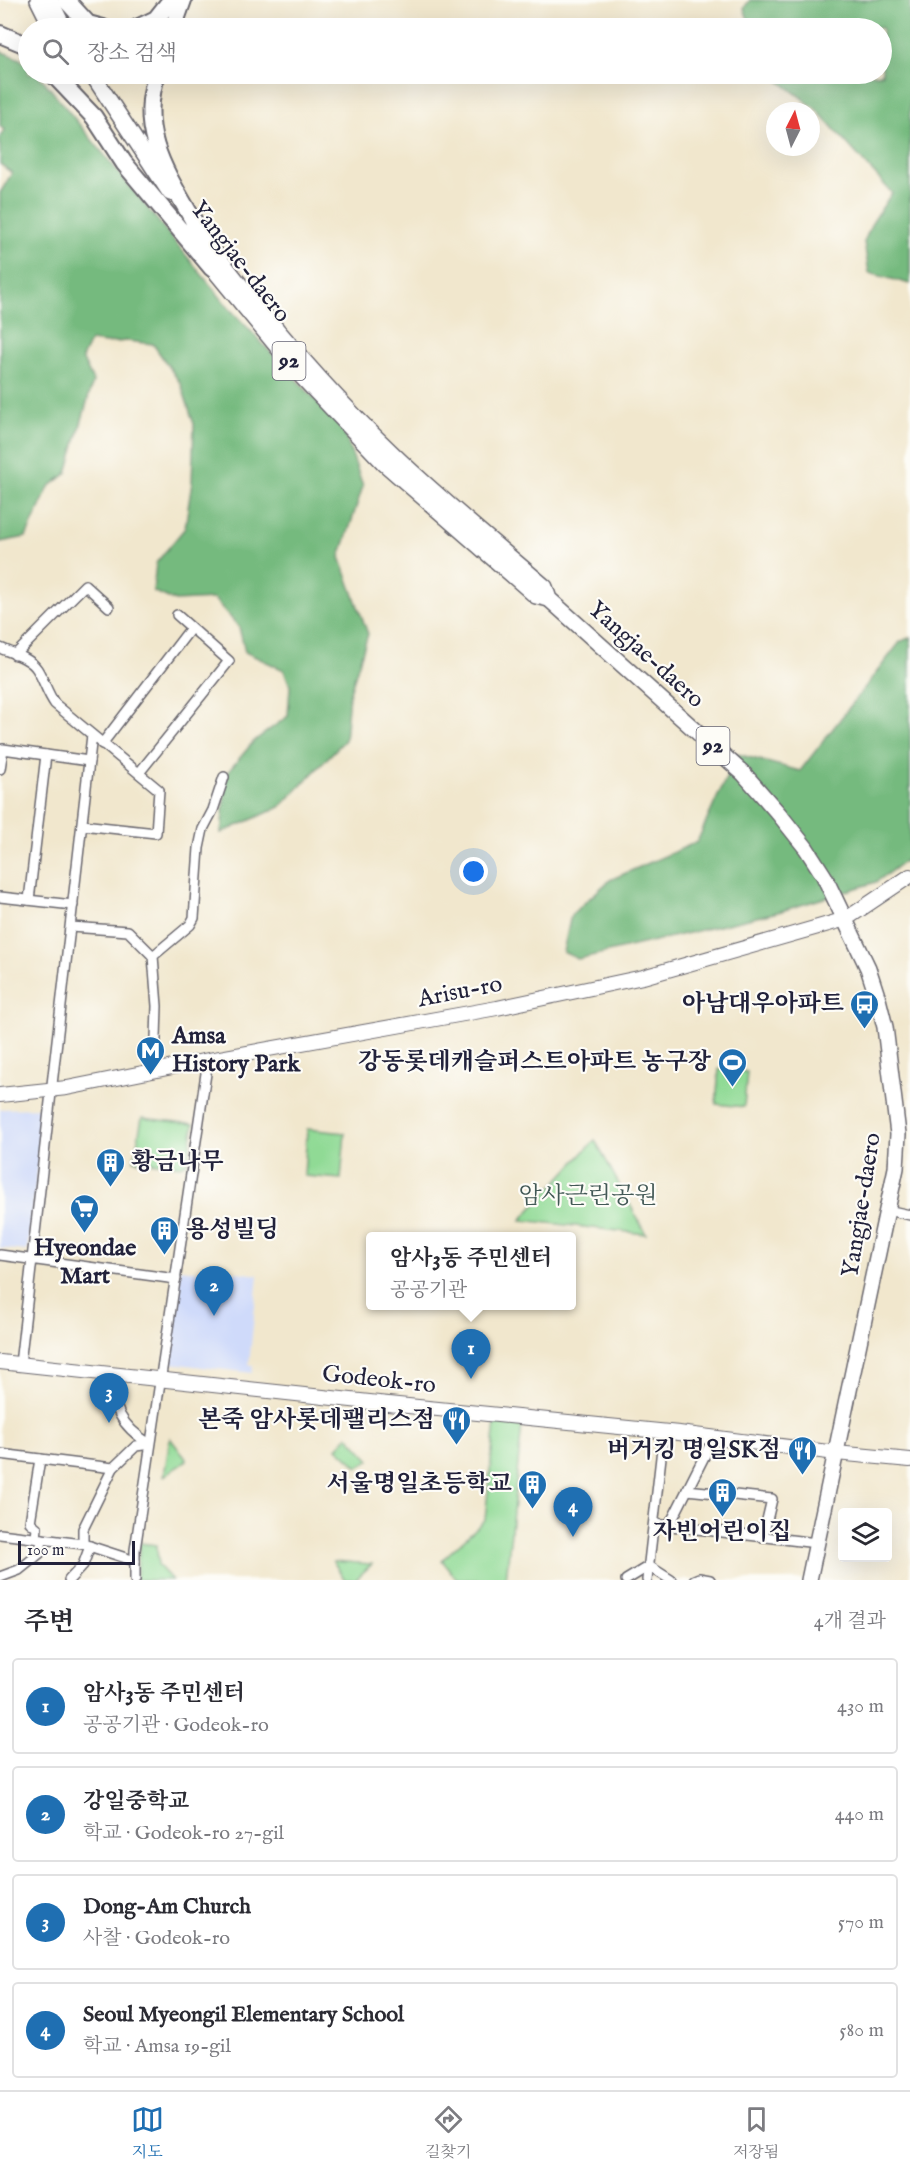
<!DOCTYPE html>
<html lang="ko">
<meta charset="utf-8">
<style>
:root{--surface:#fff;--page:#f2f2f3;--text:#2b2b33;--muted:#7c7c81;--line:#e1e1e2;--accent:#1f6fb2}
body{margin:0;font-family:"IM FELL English","Noto Serif KR",serif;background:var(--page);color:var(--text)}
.controls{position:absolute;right:18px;bottom:18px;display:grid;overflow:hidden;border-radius:6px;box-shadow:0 6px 24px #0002}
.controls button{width:54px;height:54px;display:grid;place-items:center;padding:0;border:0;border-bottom:2px solid var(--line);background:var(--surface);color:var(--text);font:30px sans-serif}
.compass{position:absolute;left:766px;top:102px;width:54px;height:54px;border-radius:50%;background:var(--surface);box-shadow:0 6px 24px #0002;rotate:6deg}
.scale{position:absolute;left:18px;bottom:15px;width:117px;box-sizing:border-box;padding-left:6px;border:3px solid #22223b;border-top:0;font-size:16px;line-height:21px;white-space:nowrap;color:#22223b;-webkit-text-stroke:4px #fdfcf7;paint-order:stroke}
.you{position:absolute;left:474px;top:872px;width:21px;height:21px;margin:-15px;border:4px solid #fff;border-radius:50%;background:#1a73e8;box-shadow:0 0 0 9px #1a73e833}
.badge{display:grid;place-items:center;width:39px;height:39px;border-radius:50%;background:var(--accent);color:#fff;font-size:20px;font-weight:700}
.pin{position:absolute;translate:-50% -50px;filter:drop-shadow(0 2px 3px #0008)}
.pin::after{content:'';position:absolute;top:32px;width:21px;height:18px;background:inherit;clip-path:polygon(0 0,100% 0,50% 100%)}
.popup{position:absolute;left:366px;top:1232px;width:210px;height:78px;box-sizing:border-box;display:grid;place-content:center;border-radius:6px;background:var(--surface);filter:drop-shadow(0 2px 4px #0005);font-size:20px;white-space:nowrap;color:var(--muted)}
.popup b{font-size:22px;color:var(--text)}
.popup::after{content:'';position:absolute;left:50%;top:100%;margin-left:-12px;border:12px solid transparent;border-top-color:var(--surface)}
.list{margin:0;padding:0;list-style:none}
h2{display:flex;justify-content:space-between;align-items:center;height:78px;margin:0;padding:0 24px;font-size:26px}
h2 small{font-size:20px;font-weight:400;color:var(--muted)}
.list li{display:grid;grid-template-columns:39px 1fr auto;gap:18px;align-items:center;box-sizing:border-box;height:96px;margin:0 12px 12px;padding:0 12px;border:2px solid var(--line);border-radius:6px}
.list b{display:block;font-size:22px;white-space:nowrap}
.list p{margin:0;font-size:20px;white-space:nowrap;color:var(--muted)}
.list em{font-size:20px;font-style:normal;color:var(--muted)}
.icon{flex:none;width:33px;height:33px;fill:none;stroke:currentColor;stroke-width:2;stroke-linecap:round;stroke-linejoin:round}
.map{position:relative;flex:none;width:910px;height:1580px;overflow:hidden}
.search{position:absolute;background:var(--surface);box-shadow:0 6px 24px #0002;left:18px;right:18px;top:18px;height:66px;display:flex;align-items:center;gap:15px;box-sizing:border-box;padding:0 21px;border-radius:33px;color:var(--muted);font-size:22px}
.sheet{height:510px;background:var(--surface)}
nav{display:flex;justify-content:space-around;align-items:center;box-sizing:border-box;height:84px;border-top:2px solid var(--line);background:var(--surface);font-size:16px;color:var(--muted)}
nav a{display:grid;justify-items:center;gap:3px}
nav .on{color:var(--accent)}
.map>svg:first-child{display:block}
</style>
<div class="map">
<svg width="910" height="1580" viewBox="0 0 910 1580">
<rect width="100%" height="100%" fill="#fdfcf7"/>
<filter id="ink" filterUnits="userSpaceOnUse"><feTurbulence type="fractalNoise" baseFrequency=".0167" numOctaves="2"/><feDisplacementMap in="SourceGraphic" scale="12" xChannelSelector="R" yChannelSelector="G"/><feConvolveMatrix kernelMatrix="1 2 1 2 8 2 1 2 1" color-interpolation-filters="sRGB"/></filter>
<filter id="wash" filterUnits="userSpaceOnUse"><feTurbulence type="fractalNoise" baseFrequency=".008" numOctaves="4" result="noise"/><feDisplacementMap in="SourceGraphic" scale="24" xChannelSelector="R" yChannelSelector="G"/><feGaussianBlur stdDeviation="1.35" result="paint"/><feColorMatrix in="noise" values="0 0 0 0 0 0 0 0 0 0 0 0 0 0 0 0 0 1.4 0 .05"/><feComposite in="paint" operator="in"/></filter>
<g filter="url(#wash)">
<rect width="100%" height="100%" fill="#f1e7cd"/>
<g fill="#cfdafa">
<path d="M46,1108l-19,143 -27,-3v-139z"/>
<path d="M180,1269l35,4 1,-4 42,6 -9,90 4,1 -1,7 -82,-10 -3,-5z"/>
</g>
<g fill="#90da95" stroke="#597e68" stroke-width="1.5">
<path d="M719,1069l28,3 -3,35 -28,-3z"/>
<path d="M142,1118l52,6 -7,39 -6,3 -47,-6z"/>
<path d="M307,1129l38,4 -4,46 -37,-3z"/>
<path d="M595,1140l51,94 -125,-14z"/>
<path d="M495,1422l27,3 -16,155h-49l-15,-20 43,-40z"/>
<path d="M348,1436l22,24 -12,7 -21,-19z"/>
<path d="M170,1438l17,22 -23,16z"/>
<path d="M140,1543l17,2 1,20 14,15h-36z"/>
<path d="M333,1561l39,3 -17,16h-10z"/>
</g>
<g fill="#74ba7e" stroke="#4b6e5c" stroke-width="1.5">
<path d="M750,0h160v284l-41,-11 -5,-31 8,-19 20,-30 -77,-85 -45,-34h112v-46h-131l-7,-20z"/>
<path d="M0,51l20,8 8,7v8h8l8,7 185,227 114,121 20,57 -23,71 28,77 -19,61 -4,45 -65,67 -59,26 6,-60 27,-32 34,-25 2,-30 -6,-16 -39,-18 -6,-25 -25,-28 -39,2 -22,-10 3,-28 29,-35 7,-46 2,-58 -13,-40 -28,-40 -26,-3 -21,2 -16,-2 -8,17 11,23 -26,92 -18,14 -23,50 -26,5v-349l12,-20 -12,-9v-27l4,-7 -4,-4z"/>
<path d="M910,637v220l-34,25 -29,9 -69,21 -200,47 -15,-7 8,-37 39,-35 87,-38 40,-88 63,17 100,-129z"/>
</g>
</g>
<g filter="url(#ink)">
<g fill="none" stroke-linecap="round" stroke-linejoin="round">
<defs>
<g id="street">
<path d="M0,648c12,5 30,10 37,21 7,11 10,24 18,35l104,86 -3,43 -74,-8"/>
<path d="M15,655l70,-70 24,22"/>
<path d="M102,744l89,-116"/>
<path d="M0,769l3,-20 86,12"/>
<path d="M139,773l90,-112 -52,-46"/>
<path d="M0,897l73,8"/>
<path d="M29,900l17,-145"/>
<path d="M71,927l57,4 25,25"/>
<path d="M155,1071l2,-65 -4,-50 37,-31 4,-7 5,-70 4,-19 10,-19 11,-33"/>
<path d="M887,1210l23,5"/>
<path d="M0,1255l176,24"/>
<path d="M20,1364l72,-629"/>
<path d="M111,1374c2,34 9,52 39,70"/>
<path d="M0,1454l113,14"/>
<path d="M687,1490l85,9 -9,38"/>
<path d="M654,1524l163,19"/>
<path d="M669,1526l45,-89"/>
<path d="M0,1534l83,10 52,17"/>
<path d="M36,1538l1,-10 -7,-6 10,-63"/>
<path d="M83,1544v-15l30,-61 23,-22 14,-2"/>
<path d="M0,1577l19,-7 21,-17 2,-14"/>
<path d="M69,1580l14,-15 7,-19"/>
<path d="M135,1580v-30l73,-490"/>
<path d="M626,1580l23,-14 22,14"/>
<path d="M647,1580l17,-149"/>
<path d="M694,1580l5,-2 11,2"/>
</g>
<g id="secondary">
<path d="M0,1095l67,-7 141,-28 289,-52 146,-31 203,-58 64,-43"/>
<path d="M0,1362l388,42 291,29 157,20 74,7"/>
</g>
<g id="primary">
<path d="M38,0l14,28"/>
<path d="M50,0l14,28"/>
<path d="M92,74l78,119"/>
<path d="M193,224c61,81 127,161 201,231 48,46 100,88 151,132l4,12 195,175 35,40 27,34 18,28 44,92 10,31 7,28 13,107 -2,34 -9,42 -78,370"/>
<path d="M206,260l97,118 82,86 151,132 13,3"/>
</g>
<g id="highway">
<path d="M66,0l22,24 15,4"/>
<path d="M137,28l19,-9 15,-19"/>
<path d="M173,28l10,-28"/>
<path d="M0,34l24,10 4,5"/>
<path d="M53,74l41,43 30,46 88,105"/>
<path d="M157,74c-22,62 15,107 44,160"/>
</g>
</defs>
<use href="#street" stroke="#6a676e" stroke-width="12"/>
<use href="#secondary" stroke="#6a676e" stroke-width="16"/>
<use href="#primary" stroke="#6a676e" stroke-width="18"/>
<use href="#highway" stroke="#6a676e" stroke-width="20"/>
<use href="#street" stroke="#fff" stroke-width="9"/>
<use href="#secondary" stroke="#fff" stroke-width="14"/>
<use href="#primary" stroke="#fff" stroke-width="15"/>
<use href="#highway" stroke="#fff" stroke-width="16"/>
</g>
</g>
<defs>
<symbol id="bus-pin" viewBox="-11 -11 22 30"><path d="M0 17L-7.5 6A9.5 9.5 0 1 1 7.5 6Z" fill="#1f6fb2" stroke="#fdfcf7"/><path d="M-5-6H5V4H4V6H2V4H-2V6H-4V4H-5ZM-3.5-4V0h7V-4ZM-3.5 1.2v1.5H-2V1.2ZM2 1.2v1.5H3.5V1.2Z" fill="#fff"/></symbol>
<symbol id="metro-pin" viewBox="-11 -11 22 30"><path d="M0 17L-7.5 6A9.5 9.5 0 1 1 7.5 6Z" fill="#1f6fb2" stroke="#fdfcf7"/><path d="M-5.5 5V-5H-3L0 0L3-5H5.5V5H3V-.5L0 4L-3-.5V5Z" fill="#fff"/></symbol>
<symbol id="stadium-pin" viewBox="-11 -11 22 30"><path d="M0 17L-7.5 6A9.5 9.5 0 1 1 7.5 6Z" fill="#1f6fb2" stroke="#fdfcf7"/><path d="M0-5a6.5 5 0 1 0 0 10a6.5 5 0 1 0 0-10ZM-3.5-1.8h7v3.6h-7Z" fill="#fff"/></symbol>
<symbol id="building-pin" viewBox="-11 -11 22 30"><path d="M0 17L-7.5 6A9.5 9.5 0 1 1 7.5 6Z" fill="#1f6fb2" stroke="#fdfcf7"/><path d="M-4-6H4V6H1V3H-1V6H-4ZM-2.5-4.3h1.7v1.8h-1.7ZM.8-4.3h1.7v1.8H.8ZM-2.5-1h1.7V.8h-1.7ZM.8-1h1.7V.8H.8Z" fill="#fff"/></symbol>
<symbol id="supermarket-pin" viewBox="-11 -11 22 30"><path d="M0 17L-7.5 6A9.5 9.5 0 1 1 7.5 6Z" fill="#1f6fb2" stroke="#fdfcf7"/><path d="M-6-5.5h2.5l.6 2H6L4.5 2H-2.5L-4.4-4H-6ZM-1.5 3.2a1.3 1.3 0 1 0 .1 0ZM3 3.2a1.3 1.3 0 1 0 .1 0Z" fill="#fff"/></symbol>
<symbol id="restaurant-pin" viewBox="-11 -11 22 30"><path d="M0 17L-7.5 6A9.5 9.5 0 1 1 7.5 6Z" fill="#1f6fb2" stroke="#fdfcf7"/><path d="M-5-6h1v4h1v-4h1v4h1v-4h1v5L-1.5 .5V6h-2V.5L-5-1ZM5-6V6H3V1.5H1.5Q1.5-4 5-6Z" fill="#fff"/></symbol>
</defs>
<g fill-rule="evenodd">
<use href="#bus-pin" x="848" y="988" width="33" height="45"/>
<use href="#metro-pin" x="134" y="1034" width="33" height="45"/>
<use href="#stadium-pin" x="716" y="1046" width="33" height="45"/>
<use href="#building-pin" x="94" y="1146" width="33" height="45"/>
<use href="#supermarket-pin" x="68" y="1192" width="33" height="45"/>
<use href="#building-pin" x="148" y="1214" width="33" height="45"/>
<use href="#restaurant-pin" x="440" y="1404" width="33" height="45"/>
<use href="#restaurant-pin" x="786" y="1434" width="33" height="45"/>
<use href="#building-pin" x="516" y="1468" width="33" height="45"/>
<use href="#building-pin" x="706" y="1476" width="33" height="45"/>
</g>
<g text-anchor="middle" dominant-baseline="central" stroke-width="4.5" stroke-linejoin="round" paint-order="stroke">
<g fill="#fdfcf7" stroke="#646373" stroke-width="1.5">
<rect x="272.5" y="342" width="33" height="38" rx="4.5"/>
<rect x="696.5" y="727" width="33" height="38" rx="4.5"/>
</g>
<g font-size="22" font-weight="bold" fill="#22223b">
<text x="289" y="361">92</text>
<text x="713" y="746">92</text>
</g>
<g font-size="24" fill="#22223b" stroke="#fdfcf7">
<text transform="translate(240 262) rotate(52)">Yangjae-daero</text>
<text transform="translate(646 655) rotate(42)">Yangjae-daero</text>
<text transform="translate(460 992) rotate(-11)">Arisu-ro</text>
<text transform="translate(862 1205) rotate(-81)">Yangjae-daero</text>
<text transform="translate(379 1380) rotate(6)">Godeok-ro</text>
</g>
<g font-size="24" font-weight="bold" fill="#22223b" stroke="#fdfcf7" text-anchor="end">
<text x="844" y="1004">아남대우아파트</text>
<text x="172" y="1036" text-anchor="start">Amsa<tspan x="172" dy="28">History Park</tspan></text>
<text x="711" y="1062">강동롯데캐슬퍼스트아파트 농구장</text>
<text x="131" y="1162" text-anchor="start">황금나무</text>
<text x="186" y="1230" text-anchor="start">용성빌딩</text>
<text x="85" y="1248" text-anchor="middle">Hyeondae<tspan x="85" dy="28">Mart</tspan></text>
<text x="435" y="1420">본죽 암사롯데팰리스점</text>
<text x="781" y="1450">버거킹 명일SK점</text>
<text x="512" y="1484">서울명일초등학교</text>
<text x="722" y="1532" text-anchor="middle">자빈어린이집</text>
</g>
<g font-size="24" fill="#435956" stroke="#fdfcf7">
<text x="588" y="1196">암사근린공원</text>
</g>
</g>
</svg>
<div class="controls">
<button><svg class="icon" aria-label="layers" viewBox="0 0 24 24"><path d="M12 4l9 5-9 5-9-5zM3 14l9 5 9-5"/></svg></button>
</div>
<svg class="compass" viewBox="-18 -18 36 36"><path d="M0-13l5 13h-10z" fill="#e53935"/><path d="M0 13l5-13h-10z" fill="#7c7c81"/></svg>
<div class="scale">100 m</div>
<div class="you"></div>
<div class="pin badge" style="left:471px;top:1379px">1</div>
<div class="popup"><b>암사3동 주민센터</b>공공기관</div>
<div class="pin badge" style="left:214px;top:1316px">2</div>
<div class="pin badge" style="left:109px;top:1423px">3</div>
<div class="pin badge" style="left:573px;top:1537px">4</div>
<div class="search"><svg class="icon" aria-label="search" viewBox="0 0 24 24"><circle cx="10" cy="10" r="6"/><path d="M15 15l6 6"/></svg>장소 검색</div>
</div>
<section class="sheet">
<h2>주변<small>4개 결과</small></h2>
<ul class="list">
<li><span class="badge">1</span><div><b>암사3동 주민센터</b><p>공공기관 · Godeok-ro</p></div><em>430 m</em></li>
<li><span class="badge">2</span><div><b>강일중학교</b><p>학교 · Godeok-ro 27-gil</p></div><em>440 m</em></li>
<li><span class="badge">3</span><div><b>Dong-Am Church</b><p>사찰 · Godeok-ro</p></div><em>570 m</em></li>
<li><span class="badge">4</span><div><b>Seoul Myeongil Elementary School</b><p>학교 · Amsa 19-gil</p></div><em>580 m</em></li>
</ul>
</section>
<nav>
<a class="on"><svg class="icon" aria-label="map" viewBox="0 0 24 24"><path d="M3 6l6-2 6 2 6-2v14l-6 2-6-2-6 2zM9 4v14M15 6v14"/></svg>지도</a>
<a><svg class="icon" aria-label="directions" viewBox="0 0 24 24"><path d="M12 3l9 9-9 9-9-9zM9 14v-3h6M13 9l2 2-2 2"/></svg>길찾기</a>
<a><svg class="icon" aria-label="saved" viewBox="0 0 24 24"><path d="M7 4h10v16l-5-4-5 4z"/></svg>저장됨</a>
</nav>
